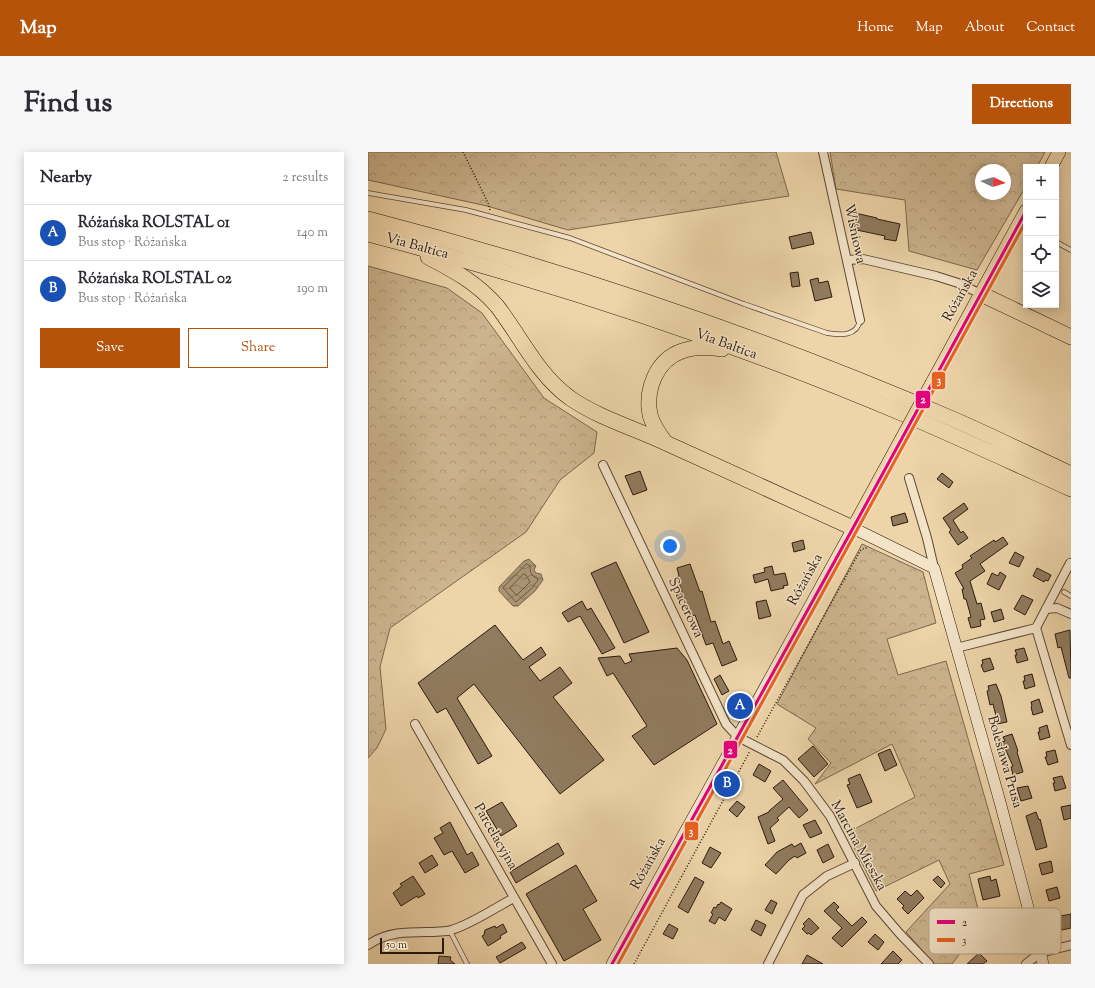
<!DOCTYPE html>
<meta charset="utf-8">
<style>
:root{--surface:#fff;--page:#f7f7f7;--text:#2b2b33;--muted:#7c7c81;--line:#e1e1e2;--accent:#b45309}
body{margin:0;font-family:"Sorts Mill Goudy",serif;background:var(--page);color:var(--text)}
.controls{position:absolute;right:12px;top:12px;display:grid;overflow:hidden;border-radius:0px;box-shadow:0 2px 10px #0003}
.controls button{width:36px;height:36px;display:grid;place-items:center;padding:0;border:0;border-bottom:1px solid var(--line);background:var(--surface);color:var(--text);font:20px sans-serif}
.compass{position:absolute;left:607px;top:12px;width:36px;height:36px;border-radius:50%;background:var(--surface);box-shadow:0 2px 10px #0003;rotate:94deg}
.scale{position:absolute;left:12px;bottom:10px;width:64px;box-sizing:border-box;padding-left:4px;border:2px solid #2c1a0d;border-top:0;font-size:11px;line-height:14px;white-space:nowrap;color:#2c1a0d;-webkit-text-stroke:3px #f3e3c7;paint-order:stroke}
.you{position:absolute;left:302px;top:394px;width:14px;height:14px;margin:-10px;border:3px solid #fff;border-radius:50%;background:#1a73e8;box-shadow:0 0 0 6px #1a73e833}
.badge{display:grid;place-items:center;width:26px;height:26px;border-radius:50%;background:var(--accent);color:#fff;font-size:13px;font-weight:700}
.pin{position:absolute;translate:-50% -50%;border:2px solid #fff;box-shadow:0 1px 4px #0006}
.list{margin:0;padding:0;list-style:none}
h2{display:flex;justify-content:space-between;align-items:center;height:52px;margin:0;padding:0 16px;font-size:17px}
h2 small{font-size:13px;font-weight:400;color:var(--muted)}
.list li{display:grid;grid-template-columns:26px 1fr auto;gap:12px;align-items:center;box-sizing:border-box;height:56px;padding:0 16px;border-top:1px solid var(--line)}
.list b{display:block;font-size:15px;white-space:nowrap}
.list p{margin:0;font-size:13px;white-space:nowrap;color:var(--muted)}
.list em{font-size:13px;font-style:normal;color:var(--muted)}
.actions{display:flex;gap:8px;padding:12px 16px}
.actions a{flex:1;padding:9px 0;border:1px solid var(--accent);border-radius:0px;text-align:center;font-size:14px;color:var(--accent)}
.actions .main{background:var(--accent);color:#fff}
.icon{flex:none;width:22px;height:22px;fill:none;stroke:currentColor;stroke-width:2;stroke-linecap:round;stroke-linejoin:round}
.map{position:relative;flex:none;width:703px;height:812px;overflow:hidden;border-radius:0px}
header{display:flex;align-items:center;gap:24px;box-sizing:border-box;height:56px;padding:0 20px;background:var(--accent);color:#fff}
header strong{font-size:19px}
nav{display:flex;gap:22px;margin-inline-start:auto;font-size:14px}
.intro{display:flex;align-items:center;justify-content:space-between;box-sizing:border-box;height:96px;padding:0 24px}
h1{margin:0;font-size:28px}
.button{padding:10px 18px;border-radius:0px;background:var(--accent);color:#fff;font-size:14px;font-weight:700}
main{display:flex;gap:24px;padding:0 24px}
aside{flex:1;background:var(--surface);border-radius:0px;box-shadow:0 2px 10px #0003}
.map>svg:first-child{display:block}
</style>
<header>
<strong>Map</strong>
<nav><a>Home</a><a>Map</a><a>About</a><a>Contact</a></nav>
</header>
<div class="intro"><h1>Find us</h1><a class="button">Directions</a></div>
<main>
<aside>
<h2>Nearby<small>2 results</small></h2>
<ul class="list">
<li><span class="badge" style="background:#1a4fb4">A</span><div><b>Różańska ROLSTAL 01</b><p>Bus stop · Różańska</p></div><em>140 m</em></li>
<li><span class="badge" style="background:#1a4fb4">B</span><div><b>Różańska ROLSTAL 02</b><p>Bus stop · Różańska</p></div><em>190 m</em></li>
</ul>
<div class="actions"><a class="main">Save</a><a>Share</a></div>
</aside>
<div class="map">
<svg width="703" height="812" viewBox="0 0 703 812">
<defs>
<pattern id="forest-crowns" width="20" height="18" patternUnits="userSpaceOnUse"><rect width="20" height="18" fill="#ccb48e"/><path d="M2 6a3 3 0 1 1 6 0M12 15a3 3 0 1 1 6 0" fill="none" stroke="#af9a79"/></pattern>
<pattern id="water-waves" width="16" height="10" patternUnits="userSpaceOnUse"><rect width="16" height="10" fill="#ab9574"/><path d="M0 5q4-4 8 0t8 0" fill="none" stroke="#8b795e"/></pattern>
</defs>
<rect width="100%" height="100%" fill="#edd4a9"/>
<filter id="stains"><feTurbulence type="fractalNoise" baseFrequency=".005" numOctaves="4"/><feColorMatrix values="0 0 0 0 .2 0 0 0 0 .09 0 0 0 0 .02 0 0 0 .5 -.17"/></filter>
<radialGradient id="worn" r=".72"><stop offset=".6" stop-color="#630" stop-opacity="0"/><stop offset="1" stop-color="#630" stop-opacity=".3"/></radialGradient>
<g fill="url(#forest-crowns)" stroke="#7c674e" fill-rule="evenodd">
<path d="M0,0h408l13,44 -221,34 -81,-24 -119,-26z"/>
<path d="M462,0h215l-8,15h-11v19l-49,84 -68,-19 -4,-51 -69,-11zM613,18h24v24h-24z"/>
<path d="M0,114l79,22 35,25 62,85 53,34 -3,21 -34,27 -34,52 -136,96 -10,39 6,62 -9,19 -9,10z"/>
<path d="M494,392l61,28 13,51 -49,16 11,36 48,-14 58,204 -35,9 9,35 -21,9 13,22 -18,24h-18l-28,-32 44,-48 -11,-24 -63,31 -29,-58 68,-36 -23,-53 -77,40 16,-21 -23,-24 8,-11 -39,-24z"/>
</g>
<path fill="url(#water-waves)" stroke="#78644b" d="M161,407l7,7 -2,4 2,3 5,1 2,6 -8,11 -17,15h-5l-14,-15v-4l25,-26z"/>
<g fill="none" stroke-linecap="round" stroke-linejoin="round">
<g stroke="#6c5840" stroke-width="1">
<path d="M159,412l3,2c0,6 1,10 7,12l1,2 -6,8 -16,14 -13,-14z"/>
<path d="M156,422l2,1 4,7 -12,12 -2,1 -6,-7z"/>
</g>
</g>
<g fill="#907b5e" stroke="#2c1a0d">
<path d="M487,61l22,5v1l23,5 -4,17 -12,-2 1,-3 -33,-7z"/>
<path d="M443,80l3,12 -22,5 -3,-12z"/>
<path d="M430,120l2,14 -8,1 -2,-14z"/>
<path d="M450,126l1,5 9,-2 4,16 -17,4 -5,-21z"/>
<path d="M272,319l7,19 -14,5 -8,-19z"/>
<path d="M574,321l11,9 -4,6 -12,-9z"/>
<path d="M596,351l4,6 -15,11 8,13 2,-2 5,7 -10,7 -9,-13 2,-2 -8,-12z"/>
<path d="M537,361l3,9 -15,4 -2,-9z"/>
<path d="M635,385l5,7 -28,20 5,7 -15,10 7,23 4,-1 4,16 -5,1 1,6 -10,2 -3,-10 3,-1 -5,-18h-2l-2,-10h2l-9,-16 8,-5 -1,-3 10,-7 -2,-2 24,-16 1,2z"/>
<path d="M435,388l2,9 -11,3 -2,-9z"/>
<path d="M647,400l9,5 -5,10 -10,-4z"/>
<path d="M248,410l33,70 -25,11 -33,-70z"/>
<path d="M322,412l10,28 2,-1 9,31 4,-1 8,23 6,-3 8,19 -15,6 -9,-23 -7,2 -11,-30 -6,2 -9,-32 -3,1 -3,-8 5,-2 -2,-8z"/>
<path d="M404,414l2,9 11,-2 3,12 -5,1 1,2 -13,3 -3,-12 -13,4 -2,-8 12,-3 -1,-4z"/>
<path d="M669,416l14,7 -3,6 -3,-1 -1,2 -11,-6z"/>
<path d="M632,420l6,4 -7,14 -12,-6 5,-11 6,3z"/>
<path d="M654,443l11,5 -8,15 -11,-6z"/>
<path d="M398,448l5,16 -12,3 -3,-17z"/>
<path d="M214,449l5,9 4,-2 24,40 -13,6 -22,-38 -12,6 -6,-9z"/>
<path d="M633,457l3,10 -10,3 -3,-10z"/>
<path d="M127,473l28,35 18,-13 5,8 -17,12 11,14 20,-14 12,16 -19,14 51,63 -44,34 -86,-110 -17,14 35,58 -14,8 -32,-56 -9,5 -19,-30z"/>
<path d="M702,478l1,48h-2l-8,-31 -3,1 -3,-14z"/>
<path d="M309,496l10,12 30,64 -63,41 -22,-29 15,-10 -34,-53 -6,3 -9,-18 22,-2 5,8 7,-3 -3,-7z"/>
<path d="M656,496l4,12 -11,3 -2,-8h2l-2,-5z"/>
<path d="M622,506l4,11 -10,3 -3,-7 2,-1 -1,-4z"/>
<path d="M664,522l3,12 -10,3 -2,-8h2l-1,-5z"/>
<path d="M352,523l9,16 -7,4 -8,-16z"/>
<path d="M628,532l5,12 6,26 -10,2 -2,-7 1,-1 -3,-12 -3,1 -3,-14 2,-1 -1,-4z"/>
<path d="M671,547l4,13 -10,3 -2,-8 1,-1 -1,-4z"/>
<path d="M679,573l3,12 -10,3 -2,-8h2l-1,-4z"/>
<path d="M644,582l6,17 -1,1 6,20 -10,3 -2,-8 2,-1 -11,-24 3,-1 -2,-4z"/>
<path d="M445,594l15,18 -14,13 -16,-18z"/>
<path d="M522,597l7,16 -12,6 -7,-17z"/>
<path d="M687,598l3,12 -10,3 -3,-8h2l-1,-5z"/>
<path d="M391,612l12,7 -6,11 -12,-7z"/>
<path d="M492,622l12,28 -15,6 -10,-23 3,-1 -2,-5z"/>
<path d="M694,624l4,12 -11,3 -2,-8h2l-2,-5z"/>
<path d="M415,628l25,30 -9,8 -10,-11 -12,11 2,2 -9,8 5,13 -7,3 -10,-27 11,-5v-1l14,-12 -10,-11z"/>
<path d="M660,634l4,12 -11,3 -4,-13z"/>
<path d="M369,649l8,6 -8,10 -8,-7z"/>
<path d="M134,650l15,24 -16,10 -15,-25z"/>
<path d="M703,653v13l-7,2 -3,-13z"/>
<path d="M668,660l3,8 1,-1 7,28 -11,3 -10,-34z"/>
<path d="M447,668l7,13 -12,5 -7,-13z"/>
<path d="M82,670l17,33 5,-3 7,13 -14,8 -13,-22 -8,4 -10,-17 9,-5 -3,-5z"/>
<path d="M190,691l6,11 -48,29 -6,-11z"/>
<path d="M433,691l5,10 -9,5 -2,-2 -6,4 -13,14 -11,-9 12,-13 15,-8 2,3z"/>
<path d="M460,692l6,13 -11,6 -6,-13z"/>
<path d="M342,695l11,6 -10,15 -9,-5z"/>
<path d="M64,703l6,10 -13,8 -6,-10z"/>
<path d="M683,709l2,11 -11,3 -3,-11z"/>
<path d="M208,713l21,36 -14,8 18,31 -37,21 -38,-67z"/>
<path d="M45,724l12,18 -7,4 -1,-2 -16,10 -8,-13 9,-7 -2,-2z"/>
<path d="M570,724l7,7 -4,5 -8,-8z"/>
<path d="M622,724l1,5 5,-2 4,17 -17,4 -5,-21z"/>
<path d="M327,725l9,5 -16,31 -10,-6z"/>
<path d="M689,735l3,11 -11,3 -3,-11z"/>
<path d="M549,738l7,8 -16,16 -6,-6 2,-2 -7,-7 8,-8 6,5z"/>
<path d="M403,748l6,3 -5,11 -7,-4z"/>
<path d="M353,750l11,7 -7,12 -6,-4 -4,7 -6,-3 4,-7 -2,-1 3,-6 2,1 2,-4 1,1z"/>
<path d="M466,750l5,5 -3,3 16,16 10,-9 5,5 -25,25 -10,-9 10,-10 -18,-17z"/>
<path d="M703,762v14l-9,2v-1h-5v-3l-3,-2 1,-3v-4z"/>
<path d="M441,766l10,10 -8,7 -2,-2 -2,1 -5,-5 3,-3 -2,-2z"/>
<path d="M388,768l10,5 -5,11 -10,-6z"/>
<path d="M135,772l4,8 -7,4 1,2 -13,8 -6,-10 2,-1 1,-5 10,-4 1,2z"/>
<path d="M301,772l9,5 -5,10 -10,-5z"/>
<path d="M507,782l9,8 -6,8 -10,-8z"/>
<path d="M154,790l4,6 -26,15 -4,-6z"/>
<path d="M525,799l9,9 -4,4h-17z"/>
<path d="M611,801l8,8 -4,3h-16z"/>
<path d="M439,803l16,9h-21z"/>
<path d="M71,804l12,1 -1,3 5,4h-17z"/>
</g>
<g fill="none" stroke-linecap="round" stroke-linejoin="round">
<defs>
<g id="lane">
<path d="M0,41l98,17 104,28 174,66 83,29c13,2 30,4 33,-13"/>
<path d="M688,90l15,8"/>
<path d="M696,440l7,4"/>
<path d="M82,779l17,33"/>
</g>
<g id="street">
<path d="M455,0l37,168"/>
<path d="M479,108l16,-1 73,17 22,7 23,11"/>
<path d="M235,313l123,259 12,13 45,23 21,21 26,35 46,90 24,28 29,30"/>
<path d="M541,326l18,60 7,30"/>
<path d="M678,457l11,-1 14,6"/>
<path d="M668,476l35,117"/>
<path d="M588,496l80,-20 34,-65"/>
<path d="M47,572l137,240"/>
<path d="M0,793c19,-14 43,-13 65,-13 6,-1 13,0 18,-2 19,-5 45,-23 63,-32"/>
<path d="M400,812l35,-69 24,-19 28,-13"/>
<path d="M658,812l14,-11 31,-8"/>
</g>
<path id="secondary" d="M244,812l241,-436 81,40 66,234 43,162"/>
<g id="primary">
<path d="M683,15l8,-15"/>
<path d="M564,231l94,-172"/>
<path d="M485,376l48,-88"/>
</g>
<g id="highway">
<path d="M0,67c201,52 397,119 587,201 39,17 77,36 116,54"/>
<path d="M0,82c183,48 364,107 538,181 56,24 110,49 165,74"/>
<path d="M60,105c27,14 49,26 69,49 24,31 40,68 73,92 29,20 64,30 96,45 63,28 125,57 187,85"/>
<path d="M613,142l90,43"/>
<path d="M297,290c-6,-8 -12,-17 -15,-27 -5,-25 6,-55 32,-64 13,-5 26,-4 40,-2"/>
</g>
</defs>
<use href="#lane" stroke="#5c4834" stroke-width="5.5"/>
<use href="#street" stroke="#5c4834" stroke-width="10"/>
<use href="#secondary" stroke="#2c1a0d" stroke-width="12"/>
<use href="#primary" stroke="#2c1a0d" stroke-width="14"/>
<use href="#highway" stroke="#2c1a0d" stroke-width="16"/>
<g stroke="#2c1a0d" stroke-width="1.5" stroke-dasharray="1 2" stroke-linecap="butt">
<path d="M95,0l25,51 2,7"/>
<path d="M389,585l103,-186 3,-2 5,-2"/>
<path d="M678,784l3,3 1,4"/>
<path d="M266,812l116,-213"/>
</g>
<use href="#lane" stroke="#f3e3c7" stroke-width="4"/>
<use href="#street" stroke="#f3e3c7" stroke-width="8"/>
<use href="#secondary" stroke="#f3e3c7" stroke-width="11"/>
<use href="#primary" stroke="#edd4a9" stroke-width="13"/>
<use href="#highway" stroke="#edd4a9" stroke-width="15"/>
<defs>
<path id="primary-bridge" d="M533,288l31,-57"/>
</defs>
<use href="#primary-bridge" stroke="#2c1a0d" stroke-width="14" stroke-linecap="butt"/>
<use href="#primary-bridge" stroke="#edd4a9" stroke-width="13"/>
<defs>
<path id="bus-1" d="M244,812l241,-436 173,-317"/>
<path id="bus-2" d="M250,812l239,-434 169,-309"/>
</defs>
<use href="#bus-1" stroke="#f3e3c7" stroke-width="6"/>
<use href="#bus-2" stroke="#f3e3c7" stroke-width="6"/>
<use href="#bus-1" stroke="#e5007d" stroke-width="3"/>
<use href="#bus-2" stroke="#e86121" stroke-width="3"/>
</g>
<g text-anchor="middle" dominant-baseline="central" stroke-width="3" stroke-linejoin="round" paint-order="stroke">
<g font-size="14" fill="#2c1a0d" stroke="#f3e3c7">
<text transform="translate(486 82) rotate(78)">Wiśniowa</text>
<text transform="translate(49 95) rotate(15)">Via Baltica</text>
<text transform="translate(593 144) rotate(-61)">Różańska</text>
<text transform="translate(358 193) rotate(20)">Via Baltica</text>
<text transform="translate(438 428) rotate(-61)">Różańska</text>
<text transform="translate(317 456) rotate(65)">Spacerowa</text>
<text transform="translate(636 610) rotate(74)">Bolesława Prusa</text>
<text transform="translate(127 685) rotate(60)">Parcelacyjna</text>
<text transform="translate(490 694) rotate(61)">Marcina Mieszka</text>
<text transform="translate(281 712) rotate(-61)">Różańska</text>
</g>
</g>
<rect x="561" y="756" width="132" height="46" rx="6" fill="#f3e3c7" stroke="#b7a78f" stroke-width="1"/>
<rect x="569" y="768" width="18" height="4" fill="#e5007d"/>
<rect x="569" y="786" width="18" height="4" fill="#e86121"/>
<g font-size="11" fill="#2c1a0d">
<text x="594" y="774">2</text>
<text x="594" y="792">3</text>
</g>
<g stroke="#f3e3c7" stroke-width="1.5">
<rect x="563" y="219" width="15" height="19" rx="4" fill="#e86121"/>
<rect x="547" y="238" width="16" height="19" rx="4" fill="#e5007d"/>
<rect x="355" y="588" width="15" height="19" rx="4" fill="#e5007d"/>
<rect x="316" y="669" width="15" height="20" rx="4" fill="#e86121"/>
</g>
<g font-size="11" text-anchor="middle" font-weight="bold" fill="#fff">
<text x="571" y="232">3</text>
<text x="555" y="251">2</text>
<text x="362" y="602">2</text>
<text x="323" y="683">3</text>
</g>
<rect width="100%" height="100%" filter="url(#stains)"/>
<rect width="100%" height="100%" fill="url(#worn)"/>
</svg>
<div class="controls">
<button>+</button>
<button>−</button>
<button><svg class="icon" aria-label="locate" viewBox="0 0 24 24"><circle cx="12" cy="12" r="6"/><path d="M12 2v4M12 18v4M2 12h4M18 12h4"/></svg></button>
<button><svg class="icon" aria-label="layers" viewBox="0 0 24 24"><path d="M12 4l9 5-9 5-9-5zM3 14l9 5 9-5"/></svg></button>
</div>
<svg class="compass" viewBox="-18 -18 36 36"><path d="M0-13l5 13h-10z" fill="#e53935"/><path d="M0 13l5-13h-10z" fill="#7c7c81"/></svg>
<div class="scale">50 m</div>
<div class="you"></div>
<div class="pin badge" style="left:372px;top:554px;background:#1a4fb4">A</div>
<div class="pin badge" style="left:359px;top:632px;background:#1a4fb4">B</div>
</div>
</main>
